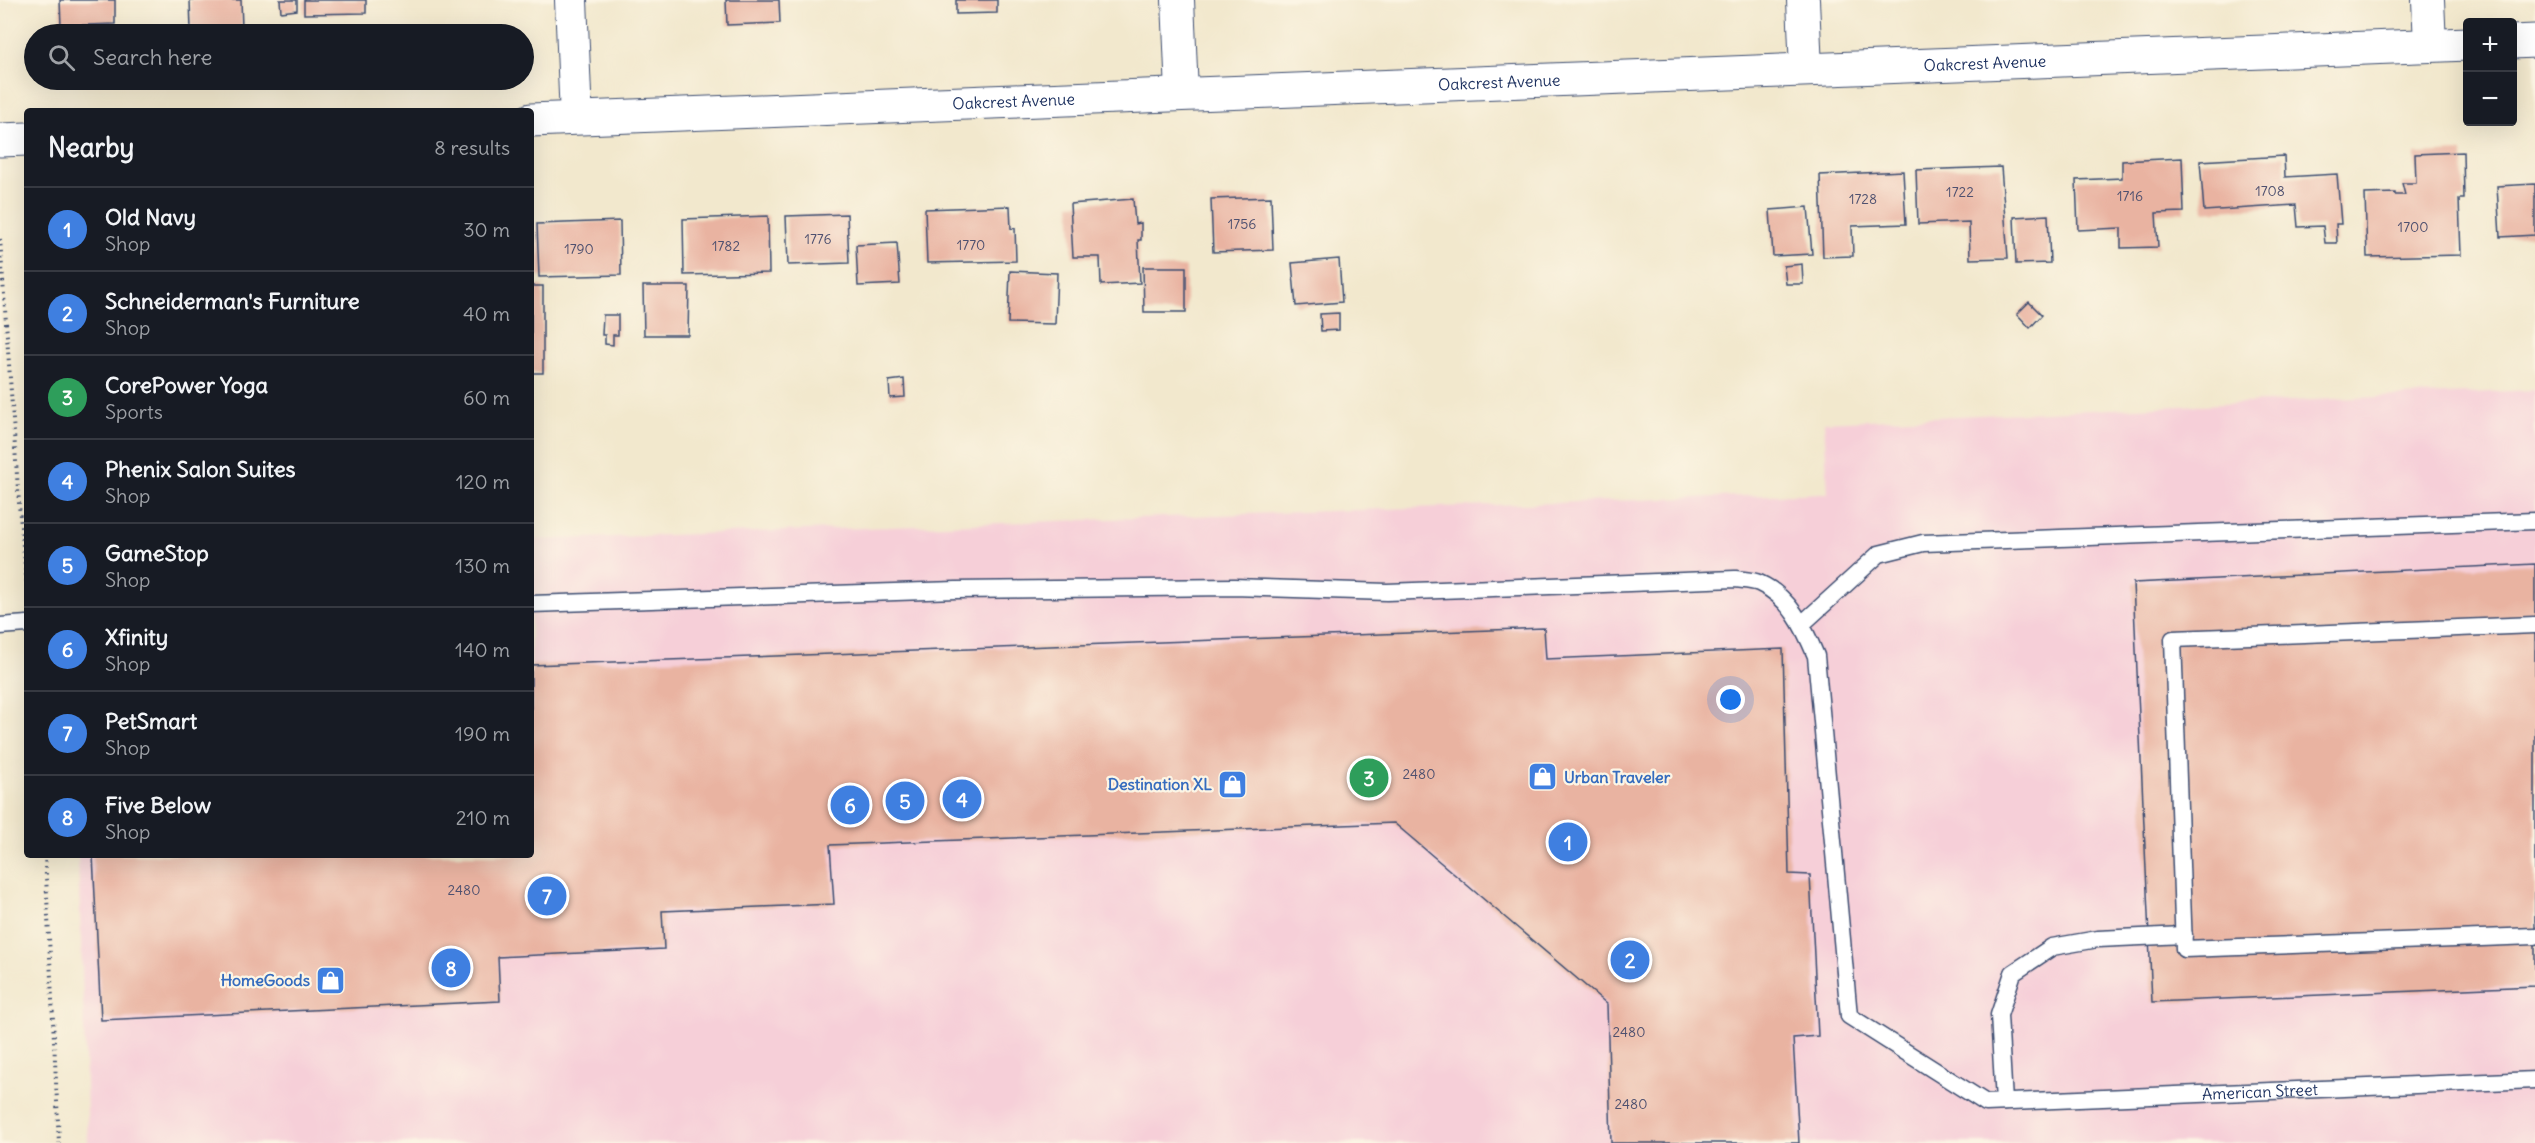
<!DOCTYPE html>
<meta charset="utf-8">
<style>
:root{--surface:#171b24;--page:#242831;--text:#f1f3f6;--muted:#9ea1a6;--line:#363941;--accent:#c8321e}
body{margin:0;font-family:Delius,sans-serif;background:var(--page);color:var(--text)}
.controls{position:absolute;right:18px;top:18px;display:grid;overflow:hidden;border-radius:6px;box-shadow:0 6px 24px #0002}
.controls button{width:54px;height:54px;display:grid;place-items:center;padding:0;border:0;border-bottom:2px solid var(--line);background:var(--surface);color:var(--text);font:30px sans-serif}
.you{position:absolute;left:1731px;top:700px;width:21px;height:21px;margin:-15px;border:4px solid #fff;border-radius:50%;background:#1a73e8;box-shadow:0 0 0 9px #1a73e833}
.badge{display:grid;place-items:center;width:39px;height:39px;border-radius:50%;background:var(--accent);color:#fff;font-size:20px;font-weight:700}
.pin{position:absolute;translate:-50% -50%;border:3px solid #fff;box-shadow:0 2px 6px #0006}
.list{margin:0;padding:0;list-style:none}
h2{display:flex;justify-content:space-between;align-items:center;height:78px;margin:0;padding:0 24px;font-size:26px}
h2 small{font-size:20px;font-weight:400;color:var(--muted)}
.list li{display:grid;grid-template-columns:39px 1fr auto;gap:18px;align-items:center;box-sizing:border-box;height:84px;padding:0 24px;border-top:2px solid var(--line)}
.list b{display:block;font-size:22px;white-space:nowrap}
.list p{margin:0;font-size:20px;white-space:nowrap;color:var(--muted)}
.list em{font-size:20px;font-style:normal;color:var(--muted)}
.icon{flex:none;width:33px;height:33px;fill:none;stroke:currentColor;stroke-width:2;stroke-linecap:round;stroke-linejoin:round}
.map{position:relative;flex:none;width:2535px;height:1143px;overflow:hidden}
.search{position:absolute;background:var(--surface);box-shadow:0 6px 24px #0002;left:24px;top:24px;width:510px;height:66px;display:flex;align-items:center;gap:15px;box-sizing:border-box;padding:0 21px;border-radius:33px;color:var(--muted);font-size:22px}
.panel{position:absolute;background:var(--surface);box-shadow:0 6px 24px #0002;left:24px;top:108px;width:510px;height:750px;border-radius:6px}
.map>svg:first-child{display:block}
</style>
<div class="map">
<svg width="2535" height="1143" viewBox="0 0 2535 1143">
<rect width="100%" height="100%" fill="#fcf5e5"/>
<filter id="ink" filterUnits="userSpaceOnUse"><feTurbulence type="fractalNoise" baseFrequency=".0167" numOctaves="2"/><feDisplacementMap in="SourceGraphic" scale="12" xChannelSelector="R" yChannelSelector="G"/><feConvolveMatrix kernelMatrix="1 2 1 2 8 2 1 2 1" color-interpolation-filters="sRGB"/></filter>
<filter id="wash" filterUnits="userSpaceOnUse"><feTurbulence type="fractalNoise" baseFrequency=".008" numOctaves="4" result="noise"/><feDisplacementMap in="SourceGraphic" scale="24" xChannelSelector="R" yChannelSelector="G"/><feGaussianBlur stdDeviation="1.35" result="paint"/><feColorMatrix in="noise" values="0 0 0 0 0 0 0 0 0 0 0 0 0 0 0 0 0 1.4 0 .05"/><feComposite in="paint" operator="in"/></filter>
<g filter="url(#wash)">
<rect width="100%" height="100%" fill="#f2e8cd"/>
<path fill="#f6cfd8" d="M2535,390v753h-2447l-10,-288h453v-315l1297,-47 -4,-71z"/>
<g id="blocks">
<g fill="#e9b3a1">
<path d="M60,0h55v24l-54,2z"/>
<path d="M190,0h51l1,28 -51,2z"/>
<path d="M280,0h17v10l-16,2z"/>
<path d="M304,0h62v13l-62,1z"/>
<path d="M726,0h53l1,23 -53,2z"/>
<path d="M956,0h41v13l-41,1z"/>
<path d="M2463,152l1,47h-5l2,56 -94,2 -2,-63 30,-1v2h10l-3,-12h14l-1,-29z"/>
<path d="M2284,156l1,21 52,-3 4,50h-5l1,19h-12l-2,-17 -25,1 -2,-22 -92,6 -4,-50z"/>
<path d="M2182,158l2,54 -28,1 2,34 -37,1v-20l-43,2 -2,-50 46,-2v-17z"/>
<path d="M2001,167l7,91 -38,1 -1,-37 -51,2 -2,-54z"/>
<path d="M1903,171l3,53 -54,2 1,30 -30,1 -3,-82z"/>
<path d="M2535,184v51l-35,2 -3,-51z"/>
<path d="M1271,197l2,53 -60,2 -2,-53z"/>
<path d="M1133,199l2,25 6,-1v17h-3l2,43 -39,2 -1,-28h-27l-3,-53z"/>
<path d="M1010,206l1,23 4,-1 1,33 -89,2 -2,-54z"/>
<path d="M1808,207l4,47 -39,2 -3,-46z"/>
<path d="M847,214l2,49 -61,2 -2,-49z"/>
<path d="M2048,215l2,48 -34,1 -2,-47z"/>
<path d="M768,216l1,57 -85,2 -1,-56z"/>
<path d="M620,221l1,54 -82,2 -2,-53z"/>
<path d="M897,243l3,41 -42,2 -2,-41z"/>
<path d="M1339,259l3,43 -46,4 -4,-43z"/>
<path d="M1802,264l1,20h-17l-2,-18z"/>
<path d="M1143,267h43v45h-42z"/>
<path d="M1010,271l47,2 -2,51 -47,-1z"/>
<rect x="531" y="286" width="12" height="87"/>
<path d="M643,286h46l-1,49h-44z"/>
<path d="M2029,302l13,13 -12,13 -13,-14z"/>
<path d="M1339,313v17l-18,1 -1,-17z"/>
<path d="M603,315h15v20h-5v10l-8,-1v-9h-3z"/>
<path d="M904,379l1,18 -15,1 -1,-17z"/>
<path d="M2535,564v422l-383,16 -19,-419z"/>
<path d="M1544,628l2,31 237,-10 6,225 21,1 8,161 -25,2 6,105h-188l-4,-139 -213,-181 -564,22 4,59 -172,7 2,38 -166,8 2,44 -399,19 -8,-165h438v-190z"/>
</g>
</g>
</g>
<g filter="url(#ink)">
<use href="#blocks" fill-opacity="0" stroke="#3b4b6f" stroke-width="1.5"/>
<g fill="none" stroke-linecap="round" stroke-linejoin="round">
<defs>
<g id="service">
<path id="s1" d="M531,604l425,-14 278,-3 153,5 348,-13c7,1 17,1 24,4 30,13 45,44 57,73l33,360 137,87 549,-23"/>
<path d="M1802,624l77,-70 44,-11 612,-22"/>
<path d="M2535,625l-362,14 11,310 351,-13"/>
<path d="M0,626l27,-2"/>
<path d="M2004,1102l-5,-87 14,-42 39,-26 46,-8 86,-4"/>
</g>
<g id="minor">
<path d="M571,0l5,118"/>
<path d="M1178,0l4,94"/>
<path d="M1803,0l3,70"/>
<path d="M2428,0l2,45"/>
</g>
<g id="tertiary">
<path d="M2512,42l23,-1"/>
<path id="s2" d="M531,120l1937,-76"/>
<path d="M0,140l27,-1"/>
</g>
</defs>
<use href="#service" stroke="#3b4b6f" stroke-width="19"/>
<use href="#minor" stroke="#3b4b6f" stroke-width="34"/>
<use href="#tertiary" stroke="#3b4b6f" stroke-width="35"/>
<g stroke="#3b4b6f" stroke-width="4" stroke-dasharray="1.5 4.5" stroke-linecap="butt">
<path d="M0,239l20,278 7,68"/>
<path d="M45,855l14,288"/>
</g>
<use href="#service" stroke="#fff" stroke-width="16"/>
<use href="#minor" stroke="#fff" stroke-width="32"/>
<use href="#tertiary" stroke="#fff" stroke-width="33"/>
</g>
</g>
<defs>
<symbol id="shop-square" viewBox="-11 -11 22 22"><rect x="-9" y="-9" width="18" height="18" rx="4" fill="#3f7fe0" stroke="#fcf5e5"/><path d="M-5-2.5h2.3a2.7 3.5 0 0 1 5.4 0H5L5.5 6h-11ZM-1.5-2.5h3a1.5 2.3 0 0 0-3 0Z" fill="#fff"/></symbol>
</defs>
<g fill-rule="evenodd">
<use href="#shop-square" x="1526" y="760" width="33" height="33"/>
<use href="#shop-square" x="1216" y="768" width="33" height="33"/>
<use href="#shop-square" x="314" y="964" width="33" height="33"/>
</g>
<g text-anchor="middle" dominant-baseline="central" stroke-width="4.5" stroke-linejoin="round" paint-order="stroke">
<g font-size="14" fill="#4e506f">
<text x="2270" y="191">1708</text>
<text x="1960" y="192">1722</text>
<text x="2130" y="196">1716</text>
<text x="1863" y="199">1728</text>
<text x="1242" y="224">1756</text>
<text x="2413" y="227">1700</text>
<text x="818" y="239">1776</text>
<text x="971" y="245">1770</text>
<text x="726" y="246">1782</text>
<text x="579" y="249">1790</text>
<text x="1419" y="774">2480</text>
<text x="464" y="890">2480</text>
<text x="1629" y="1032">2480</text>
<text x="1631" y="1104">2480</text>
</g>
<g font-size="16" fill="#1b2f5e" stroke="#fcf5e5">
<text stroke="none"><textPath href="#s2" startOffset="1455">Oakcrest Avenue</textPath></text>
<text stroke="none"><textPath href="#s2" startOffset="969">Oakcrest Avenue</textPath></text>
<text stroke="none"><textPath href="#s2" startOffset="483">Oakcrest Avenue</textPath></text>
<text stroke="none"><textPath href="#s1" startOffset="2122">American Street</textPath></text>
</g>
<g font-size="16" font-weight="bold" fill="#366cbe" stroke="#fcf5e5" text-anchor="end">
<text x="1564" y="777" text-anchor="start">Urban Traveler</text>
<text x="1212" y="784">Destination XL</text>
<text x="310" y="980">HomeGoods</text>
</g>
</g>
</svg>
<div class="controls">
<button>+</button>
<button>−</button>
</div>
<div class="you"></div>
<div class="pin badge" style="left:1568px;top:842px;background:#3f7fe0">1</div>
<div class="pin badge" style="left:1630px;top:960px;background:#3f7fe0">2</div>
<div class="pin badge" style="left:1369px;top:778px;background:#2e9e5b">3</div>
<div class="pin badge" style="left:962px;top:799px;background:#3f7fe0">4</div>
<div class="pin badge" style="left:905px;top:801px;background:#3f7fe0">5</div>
<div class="pin badge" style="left:850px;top:805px;background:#3f7fe0">6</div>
<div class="pin badge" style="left:547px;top:896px;background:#3f7fe0">7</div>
<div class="pin badge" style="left:451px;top:968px;background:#3f7fe0">8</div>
<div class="search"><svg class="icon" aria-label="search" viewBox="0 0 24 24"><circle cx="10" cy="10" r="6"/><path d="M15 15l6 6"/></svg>Search here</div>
<section class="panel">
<h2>Nearby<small>8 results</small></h2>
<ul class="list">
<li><span class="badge" style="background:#3f7fe0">1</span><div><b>Old Navy</b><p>Shop</p></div><em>30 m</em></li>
<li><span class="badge" style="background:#3f7fe0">2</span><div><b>Schneiderman's Furniture</b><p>Shop</p></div><em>40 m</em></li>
<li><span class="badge" style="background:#2e9e5b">3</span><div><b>CorePower Yoga</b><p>Sports</p></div><em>60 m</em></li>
<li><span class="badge" style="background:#3f7fe0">4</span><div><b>Phenix Salon Suites</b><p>Shop</p></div><em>120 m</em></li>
<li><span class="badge" style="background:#3f7fe0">5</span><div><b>GameStop</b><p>Shop</p></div><em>130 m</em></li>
<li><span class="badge" style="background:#3f7fe0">6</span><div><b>Xfinity</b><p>Shop</p></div><em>140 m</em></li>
<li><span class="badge" style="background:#3f7fe0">7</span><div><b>PetSmart</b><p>Shop</p></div><em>190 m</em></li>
<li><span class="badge" style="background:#3f7fe0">8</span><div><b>Five Below</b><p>Shop</p></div><em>210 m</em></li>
</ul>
</section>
</div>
